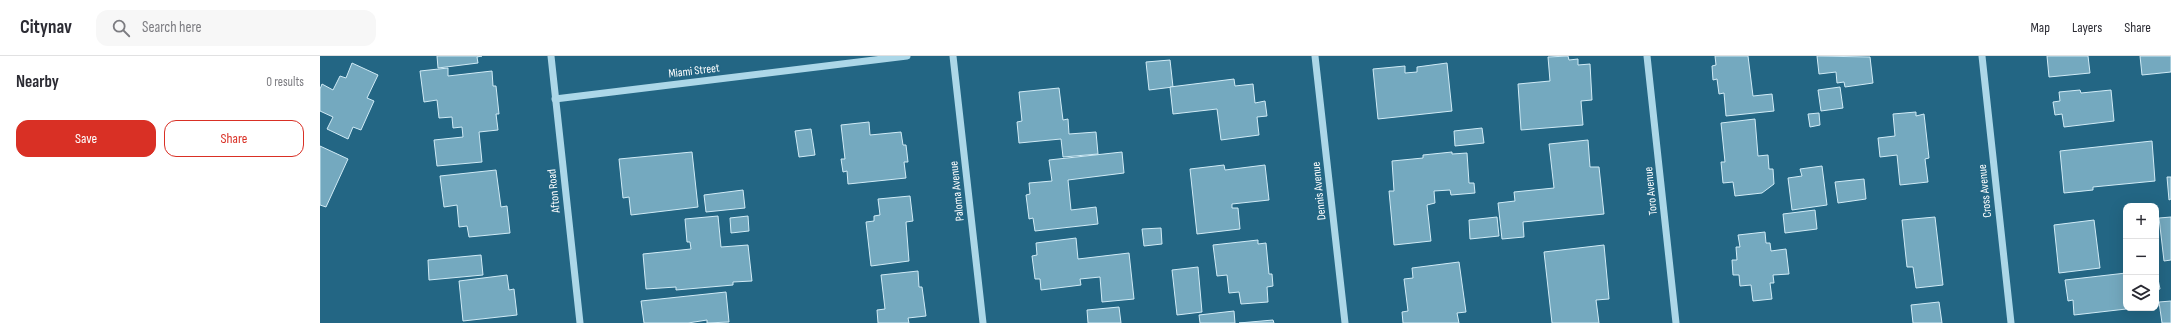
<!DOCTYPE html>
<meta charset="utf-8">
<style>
:root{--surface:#fff;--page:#f7f7f7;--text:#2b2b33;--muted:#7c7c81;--line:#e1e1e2;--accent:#d93025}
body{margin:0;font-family:"Sofia Sans Condensed",sans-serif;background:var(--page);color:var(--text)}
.controls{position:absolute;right:12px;bottom:12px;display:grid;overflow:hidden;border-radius:8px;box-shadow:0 4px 16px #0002}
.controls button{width:36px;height:36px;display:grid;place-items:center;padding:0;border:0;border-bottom:1px solid var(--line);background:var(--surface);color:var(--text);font:20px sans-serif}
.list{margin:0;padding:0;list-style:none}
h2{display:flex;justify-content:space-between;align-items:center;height:52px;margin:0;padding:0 16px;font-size:17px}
h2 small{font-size:13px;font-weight:400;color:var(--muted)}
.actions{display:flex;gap:8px;padding:12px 16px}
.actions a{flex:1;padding:9px 0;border:1px solid var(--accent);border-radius:12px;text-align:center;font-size:14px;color:var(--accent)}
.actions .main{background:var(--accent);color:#fff}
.icon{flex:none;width:22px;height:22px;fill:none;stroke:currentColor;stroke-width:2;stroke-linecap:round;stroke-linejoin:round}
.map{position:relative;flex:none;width:1851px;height:267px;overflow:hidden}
header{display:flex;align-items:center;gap:24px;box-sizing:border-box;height:56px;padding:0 20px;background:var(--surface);border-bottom:1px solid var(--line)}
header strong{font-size:19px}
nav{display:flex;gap:22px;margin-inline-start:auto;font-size:14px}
.search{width:280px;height:36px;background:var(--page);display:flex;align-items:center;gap:10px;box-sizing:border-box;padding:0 14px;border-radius:12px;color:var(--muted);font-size:15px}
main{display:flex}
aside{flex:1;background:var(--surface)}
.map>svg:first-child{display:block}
</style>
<header>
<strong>Citynav</strong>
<div class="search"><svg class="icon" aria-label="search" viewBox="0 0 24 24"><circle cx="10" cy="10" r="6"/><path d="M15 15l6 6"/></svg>Search here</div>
<nav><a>Map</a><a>Layers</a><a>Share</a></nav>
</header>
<main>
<aside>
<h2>Nearby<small>0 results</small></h2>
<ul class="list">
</ul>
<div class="actions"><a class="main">Save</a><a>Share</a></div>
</aside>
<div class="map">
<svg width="1851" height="267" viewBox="0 0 1851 267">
<rect width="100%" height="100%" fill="#236684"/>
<g fill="#74a9bf" stroke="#d0ebf6">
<path d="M117,0h45l-5,1 1,6 -40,5z"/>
<path d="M1248,0l1,4 9,-1v6l12,-1 2,36 -11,1 2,24 -62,5 -3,-46 32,-3 -2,-24z"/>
<path d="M1395,0h33l5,40 19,-2 2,17 -48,5 -2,-23 -5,1 -2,-15 -4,1 -1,-14 4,-1z"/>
<path d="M1497,0l53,1 3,26 -28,4 -1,-5 -7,1 -1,-11 -17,2z"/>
<path d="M1727,0h41l2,17 -41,4z"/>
<path d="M1820,0h31v16l-29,3z"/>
<path d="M850,4l3,27 -24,3 -3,-28z"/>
<path d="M32,7l26,12 -11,23 7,3 -13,29 -8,-3 -5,12 -21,-10 6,-12 -13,-6v-22l2,-5 11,6 7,-14 6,2z"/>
<path d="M1127,7l5,48 -74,8 -5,-50 32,-3v7l12,-1v-5z"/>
<path d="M128,12v8l44,-5 1,15h3l3,28h-3l2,16 -19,2 3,30 -45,4 -3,-26 29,-3 -1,-10 -9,1 -1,-11 -13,1 -2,-18 -13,2 -4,-31z"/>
<path d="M914,23l1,7 18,-2 2,19 10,-2 2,15 -10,1 2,18 -38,5 -4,-31 -44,5 -3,-27z"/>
<path d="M1520,31l3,21 -22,3 -3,-21z"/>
<path d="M739,32l4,32 5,-1 1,15 27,-2 2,22 -35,3 -2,-18 -42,4 -2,-21 5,-1 -3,-29z"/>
<path d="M1760,34l1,3 30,-3 3,31 -50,6 -2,-13 -7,1 -2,-13 7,-1 -1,-9z"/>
<path d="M1596,56v4l8,-2 5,44 -4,1 3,23 -28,3 -3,-30 -17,2 -2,-19 17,-2 -2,-22z"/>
<path d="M1499,57l1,12 -10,2 -2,-13z"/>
<path d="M1435,63l3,37 10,-1 1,14h4l1,15 -12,9 -27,3 -2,-14 -10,1 -2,-21h4l-4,-39z"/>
<path d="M549,66l1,13 31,-3 2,13h3l2,17h-4l2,16 -58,6 -1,-13 -4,1 -2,-13h4l-4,-34z"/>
<path d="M1162,72l2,15 -29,3 -1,-15z"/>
<path d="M491,73l4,26 -16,2 -4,-26z"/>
<path d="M1268,84l2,27h9l5,47 -81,8 1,15 -22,2 -4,-36 17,-2 -1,-9 40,-4 -5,-44z"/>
<path d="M1832,85l3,40 -62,6v3l-29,3 -4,-42z"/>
<path d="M0,90l28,13 -22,48 -6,-2z"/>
<path d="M372,96l6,55 -67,8 -2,-18 -6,1 -4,-39z"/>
<path d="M802,96l2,21 -56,7 3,30 25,-3 2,17 -63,7 -2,-13 -4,1 -3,-24 4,-1 -1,-11 23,-2 -3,-21z"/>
<path d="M1132,96v2l15,-1 2,30h5l1,10 -24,2 -1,-5 -16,1 1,12 -8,2 4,36 -37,4 -5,-54h5l-2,-30 31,-3v-3z"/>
<path d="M904,109l1,5 40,-5 4,35 -37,4v4h6l2,21 -43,5 -7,-65z"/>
<path d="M1502,110l5,39 -35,5 -4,-32 14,-2 -2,-7z"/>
<path d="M176,114l5,37 6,-1 3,27 -41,4 -2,-11 -8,1 -2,-22 -13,2 -4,-31z"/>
<path d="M1847,121h4v22l-2,1z"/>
<path d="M1544,123l2,20 -28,4 -3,-21z"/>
<path d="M423,134l2,18 -39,4 -2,-17z"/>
<path d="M590,140l3,25 -7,1 3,39 -38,5 -5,-44 8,-1v-5l6,-1 -2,-16z"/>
<path d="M1495,154l2,19 -32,4 -2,-19z"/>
<path d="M398,160l3,31 27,-2 4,36 -19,1v3l-57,5v-3l-30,2 -3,-35 48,-5 -1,-7h-3l-2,-23z"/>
<path d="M428,160l1,15 -18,2 -1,-15z"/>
<path d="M1177,161l2,19 -29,3 -1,-19z"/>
<path d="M1615,161l8,68 -27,3 -3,-21h-6l-5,-47z"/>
<path d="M1851,161v43l-7,1 -5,-43z"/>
<path d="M1774,164l6,48 -41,5 -5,-48z"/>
<path d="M841,172l1,16 -18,2 -2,-17z"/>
<path d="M1445,176l1,11h4l1,8 15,-2 3,25 -16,1 1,8h-4l2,16 -19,2 -2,-16 -11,1 -1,-11h-6l-1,-15h5l-1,-13h4l-2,-12z"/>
<path d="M756,182l2,21 51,-6 5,46 -32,3 -2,-25 -20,2 1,6 -40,5 -1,-11h-5l-3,-23 5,-1 -1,-12z"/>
<path d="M938,184v4l8,-1 3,31h3l1,12 -6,1 1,15 -27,2 -2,-12 -10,1 -2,-18 -10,1 -4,-31z"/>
<path d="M1284,189l5,54 -13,1 3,23h-47l-8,-71z"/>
<path d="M161,199l2,20 -54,5 -1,-20z"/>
<path d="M1139,206l7,50 -9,1 2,10h-56l-1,-11 6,-1 -4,-32 9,-1 -1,-10z"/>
<path d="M878,211l4,45 -25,3 -5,-45z"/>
<path d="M1836,213l4,20 -4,1z"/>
<path d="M598,215l1,16h3l4,29 -18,2 1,5h-31l-1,-13 8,-1 -4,-34z"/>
<path d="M1806,217v35h9l-61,7 -1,-15 -5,1 -3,-21z"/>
<path d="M187,219l2,15 5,-1 3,26 -54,6 -4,-40z"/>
<path d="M406,236l3,30 -22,1v-3l-19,3h-44l-3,-22z"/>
<path d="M1851,245v22h-9l-3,-21z"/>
<path d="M1619,246l3,21h-29l-2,-18z"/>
<path d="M799,251l2,16h-33l-1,-13z"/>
<path d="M914,255l1,12h-35l-1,-8z"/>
<path d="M953,264l1,3h-35z"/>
</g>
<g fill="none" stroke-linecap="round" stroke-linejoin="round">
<g stroke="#acd7e8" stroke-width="7">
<path d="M231,0l29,267"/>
<path d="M633,0l30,267"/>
<path d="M995,0l30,267"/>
<path d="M1327,0l29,267"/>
<path d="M1662,0l29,267"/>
<path d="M235,43l352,-43"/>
</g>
</g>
<g text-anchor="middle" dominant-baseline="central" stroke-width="4" stroke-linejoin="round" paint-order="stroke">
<g font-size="12" fill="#fff" stroke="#236684">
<text transform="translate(374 15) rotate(-7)">Miami Street</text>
<text transform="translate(234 135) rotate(-96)">Afton Road</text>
<text transform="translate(637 135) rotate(-96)">Paloma Avenue</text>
<text transform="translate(999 135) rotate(-96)">Dennis Avenue</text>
<text transform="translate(1331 135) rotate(-96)">Toro Avenue</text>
<text transform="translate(1665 135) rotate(-96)">Cross Avenue</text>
</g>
</g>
</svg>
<div class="controls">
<button>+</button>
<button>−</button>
<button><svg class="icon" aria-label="layers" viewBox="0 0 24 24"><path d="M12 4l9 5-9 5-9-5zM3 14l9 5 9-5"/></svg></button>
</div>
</div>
</main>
